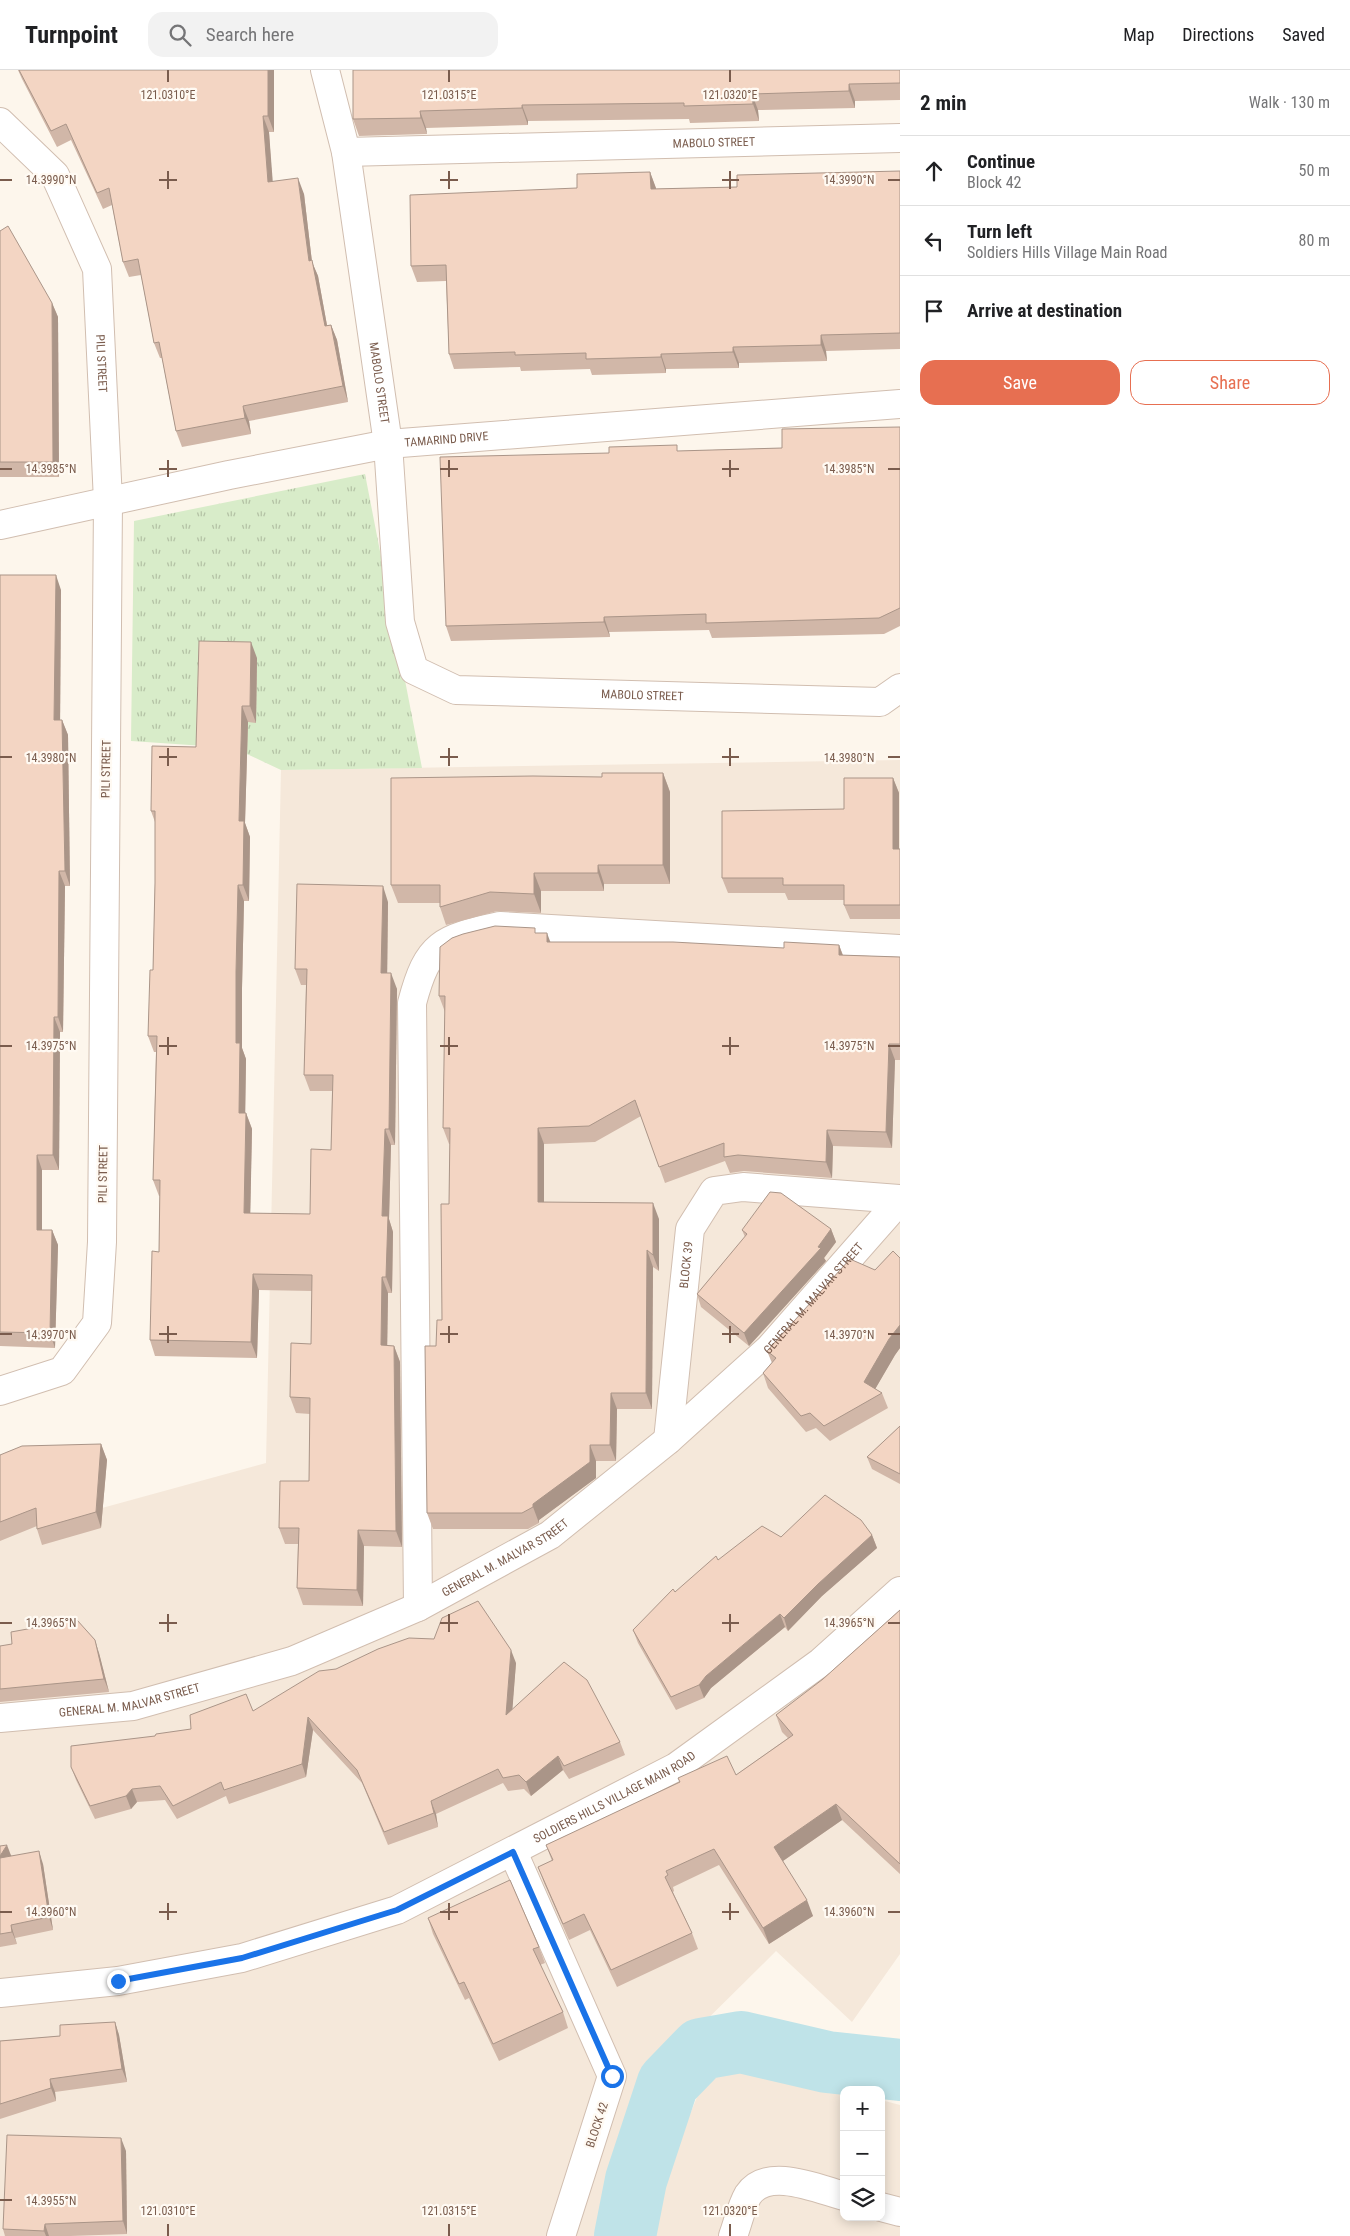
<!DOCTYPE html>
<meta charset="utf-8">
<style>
:root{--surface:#fff;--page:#f2f2f2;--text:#202124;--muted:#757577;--line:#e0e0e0;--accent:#e76f51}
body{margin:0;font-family:"Roboto Condensed",sans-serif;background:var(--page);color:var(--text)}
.controls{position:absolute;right:15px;bottom:15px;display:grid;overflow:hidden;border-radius:10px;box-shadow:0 2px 12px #0003}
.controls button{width:45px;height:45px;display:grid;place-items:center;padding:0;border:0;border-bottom:1px solid var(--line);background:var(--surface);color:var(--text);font:25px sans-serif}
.stop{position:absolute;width:15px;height:15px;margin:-11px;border:4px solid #1a73e8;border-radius:50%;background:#fff}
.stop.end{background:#1a73e8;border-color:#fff;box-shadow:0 1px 5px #0008}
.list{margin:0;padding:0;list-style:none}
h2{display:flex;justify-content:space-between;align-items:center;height:65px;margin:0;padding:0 20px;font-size:21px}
h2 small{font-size:16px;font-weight:400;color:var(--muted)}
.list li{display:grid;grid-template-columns:32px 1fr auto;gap:15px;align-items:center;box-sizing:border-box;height:70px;padding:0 20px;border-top:1px solid var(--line)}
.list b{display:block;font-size:19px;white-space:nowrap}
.list p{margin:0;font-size:16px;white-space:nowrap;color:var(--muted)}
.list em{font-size:16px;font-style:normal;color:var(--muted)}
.actions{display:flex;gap:10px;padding:15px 20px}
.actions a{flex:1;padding:11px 0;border:1px solid var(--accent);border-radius:15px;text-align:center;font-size:18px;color:var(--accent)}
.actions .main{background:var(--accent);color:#fff}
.icon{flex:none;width:28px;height:28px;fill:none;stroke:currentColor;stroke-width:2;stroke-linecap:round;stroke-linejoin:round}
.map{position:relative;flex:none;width:900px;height:2166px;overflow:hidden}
header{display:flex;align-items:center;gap:30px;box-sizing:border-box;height:70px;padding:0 25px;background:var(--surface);border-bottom:1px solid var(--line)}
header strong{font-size:24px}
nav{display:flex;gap:28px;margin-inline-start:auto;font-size:18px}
.search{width:350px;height:45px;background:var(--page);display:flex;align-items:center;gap:12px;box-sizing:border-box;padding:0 18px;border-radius:15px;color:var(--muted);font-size:19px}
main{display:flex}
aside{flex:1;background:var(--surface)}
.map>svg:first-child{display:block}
</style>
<header>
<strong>Turnpoint</strong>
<div class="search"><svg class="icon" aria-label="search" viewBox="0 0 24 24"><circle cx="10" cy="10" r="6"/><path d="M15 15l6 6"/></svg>Search here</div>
<nav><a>Map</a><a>Directions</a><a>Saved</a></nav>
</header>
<main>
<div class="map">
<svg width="900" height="2166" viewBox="0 0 900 2166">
<defs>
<pattern id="park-tufts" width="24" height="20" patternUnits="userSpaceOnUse" patternTransform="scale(1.25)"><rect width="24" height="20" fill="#d8ecc9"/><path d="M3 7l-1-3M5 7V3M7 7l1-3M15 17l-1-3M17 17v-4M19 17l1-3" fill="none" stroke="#b4c2a5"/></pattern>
</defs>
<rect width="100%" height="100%" fill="#fdf6ec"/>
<g fill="#f5e8da">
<path d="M900,690v1194l-48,68 -76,-71 -113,112 -60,173h-603v-700l266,-73 15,-693z"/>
<path d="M759,1995l86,25 -1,127h37v-117l19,5v131h-247l8,-51 43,-105z"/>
</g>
<path fill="url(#park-tufts)" d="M365,404l57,294 -141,2 -47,-22 -103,-7 3,-220z"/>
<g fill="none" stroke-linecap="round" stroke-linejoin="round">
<path stroke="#bfe3e8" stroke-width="62" d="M625,2166l11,-56 32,-97 33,-34 40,-7 86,20 73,8"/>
<defs>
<g id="minor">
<path id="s1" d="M325,0l21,82 42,292 12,178 14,48 42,20 424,12 20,-14"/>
<path id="s2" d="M0,52l55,53 42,94 11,232 -6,741 -5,81 -35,48 -62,20"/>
<path id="s3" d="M346,82l554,-14"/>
<path id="s4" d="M0,455l229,-50 159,-31 512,-40"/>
<path id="s5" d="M668,1370l22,-211 24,-38 29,-4 157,12"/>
<path d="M418,1537l-6,-604c16,-60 29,-64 88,-77l400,23"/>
<path id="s6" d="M0,1648l133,-12 159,-45 126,-54 132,-72 118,-95 101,-91 131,-149"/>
<path d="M513,1782l99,224 -51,160"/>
<path id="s7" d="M0,1923l118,-12 124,-23 155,-48 279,-143 145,-105 79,-71"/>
<path d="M881,2137l19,5"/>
<path d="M733,2166c5,-13 8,-29 15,-41 19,-29 70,-6 96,1"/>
</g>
</defs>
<use href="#minor" stroke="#d1beb0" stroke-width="30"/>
<use href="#minor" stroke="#fff" stroke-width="28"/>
</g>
<g fill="#d1b7a8">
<path d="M18,0h256v62h-5l3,49 32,13 8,68 6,14 9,49h4l6,15 11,62 -99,19 2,13 -69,13 -6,-16 -14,-73h-2l-6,-15 -13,-68 -12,2 -6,-15 -11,-57 -9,4 -32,-69 -14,7 -35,-68z"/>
<path d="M353,0h547v30l-45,1v7l-97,2 1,11 -69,2 -1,-4 -161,2v4l-102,3 1,6 -68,2 -6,-17z"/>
<path d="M900,101v178l-74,2 1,10 -88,2v5l-73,1v4l-74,2 -2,-6 -69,2 -1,-4 -66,2 -5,-15 -3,-73 -29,1 -6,-16 166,-78 73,-16 6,17 81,-2z"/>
<path d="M0,161l52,72 6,14 1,160h-59z"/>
<path d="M900,357v199l-16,8 -172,4 -3,-8 -100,2 1,5 -159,4 -5,-15 163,-173 173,-5z"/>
<path d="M0,505l61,15 -1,130h2l6,15 2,151h-5l-2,146h-3l-1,138h-17v60h10l6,15 -3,103 -55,-2z"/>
<path d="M257,588l-1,65 -8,-1 -3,101 5,14 -1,64h-5l-2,87v60l4,11 -1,54h1l6,16 -2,84 60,1 21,-64 1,-59h-22l-6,-16 2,-90h-5l-6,-16 93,-67 -1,71 10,16 -2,156h-4l-2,74 4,13 -1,61h-4l-1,52 7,1 6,16 2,185 -38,-1 -1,60 -60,-1 -6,-17 1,-44h-13l-6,-16 30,-47 1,-67 -14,-1 -6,-16 21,-53 1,-53 -53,-1 -2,68 -102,-2 -5,-16 9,-88 1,-56h-1l-6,-16 3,-128h-2l-6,-16 5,-66 2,-87v-61l-4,-11z"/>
<path d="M663,703l7,19v92h-66v7h-63v22l-44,-2 -51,14 -6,-18v-4h-42l-7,-18 211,-108z"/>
<path d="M893,708l6,15v56h1v70h-50l-6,-14v-5h-56l-3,-7h-57l-6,-15 122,-69z"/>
<path d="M537,863l13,9 234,6 55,-3 4,10 57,2v103h-5l-3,88 -59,-2 -1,32 -88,-7 -14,2 -5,-12 -60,22 -24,-67 -46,26 -51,2v58l115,17v52l-6,-4 -1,142h-35l-1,52h-20v17l-57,42v3l-11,6h-95l-6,-16 9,-167 6,-26 7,-116 1,-60h-1l-6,-16 2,-116 -6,-16z"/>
<path d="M831,1159l5,13 -12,16 2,3 -77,85 -48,-39 -4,-13 48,-57 -3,-7z"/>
<path d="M900,1188v90l-5,7 -20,34 7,4 6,15 -58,33 -14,-13 -10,4 -38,-44 -5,-15 9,-10 -5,-12 108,-81z"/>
<path d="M900,1356v58l-28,-15 -5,-12z"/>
<path d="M101,1374l6,16 -6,68 -59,17 -5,-16v-3l-37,15v-86z"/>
<path d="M872,1465l5,13 -55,48 -34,35 -3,-4 -74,61 -7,10 -28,12 -38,-67 -5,-13 42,-38 43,-32 63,-23z"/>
<path d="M900,1540v264l-58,-54 -59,41 30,55 -44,28 -50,-79 -46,22 1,4 -1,1 19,41 6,16 -81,38 -27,-57 -21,10 -25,-57 -6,-16 14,-6 -6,-16 134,-62 -2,-5 58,-3 52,-37 -6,-6 -6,-17 47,-36z"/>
<path d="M0,1576l99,7 10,39 -109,10z"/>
<path d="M516,1593l-4,46 108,33 5,13 -56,24 -6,-9 -32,26 -7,-7 -16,2 -5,-8 -67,31 2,13 -50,18 -26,-62 -49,-53 -7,47 -77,27 -3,-8 -49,23 -12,-19 -28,2 -6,7 -36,10 -19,-39 -5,-13 84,-31 36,-7 62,-18z"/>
<path d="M0,1776l12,10 31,8 10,66 -38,8 2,6 -17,3z"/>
<path d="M428,1848l111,29 6,16 -5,2 23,47 5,16 -69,33 -30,-63 -4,2 -32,-66z"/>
<path d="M115,1952l4,13 8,47 -72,10 1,9 -56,18v-78l60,-5z"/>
<path d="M126,2081l1,83 -57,2h-65l-2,-7z"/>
</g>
<g fill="#aa9588">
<path d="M268,0h6v62l-6,-16z"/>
<path d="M849,14l6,17v7l-6,-17z"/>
<path d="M752,24l6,16 1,11 -6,-17z"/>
<path d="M522,35l6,16v4l-6,-17z"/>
<path d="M420,41l6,17 1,6 -6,-16z"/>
<path d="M263,46l6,16 5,66 -6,-16z"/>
<path d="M650,102l6,16 1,17 -6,-16z"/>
<path d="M298,108l6,16 8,68 6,14 12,66 -5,-16 -16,-65z"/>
<path d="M52,233l6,14 1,160 -6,-15z"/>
<path d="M331,255l6,15 11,62 -5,-16z"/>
<path d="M821,265l5,16 1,10 -6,-16z"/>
<path d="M733,277l6,16v5l-6,-16z"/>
<path d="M661,284l5,15v4l-5,-16z"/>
<path d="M243,336l6,15 2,13 -6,-16z"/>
<path d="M56,505l5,15 -1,145 -6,-15z"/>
<path d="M604,547l5,15 1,5 -6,-15z"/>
<path d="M251,572l6,16 -1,65 -6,-17z"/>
<path d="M242,636l6,16 -3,101 5,14 -1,64 -6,-16 -4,-64z"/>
<path d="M62,650l6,15 2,151 -5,-15z"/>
<path d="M663,703l7,19v92l-7,-19z"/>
<path d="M893,708l6,15v70l-6,-14z"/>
<path d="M598,795l6,19v7l-6,-18z"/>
<path d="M59,801l6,15 -2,146 -5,-15z"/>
<path d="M534,803l7,18v22l-7,-19z"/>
<path d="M238,815l6,16 -2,87v60l4,11 -1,70 -6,-16 -3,-70v-71z"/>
<path d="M383,816l5,16 -1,87 -6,-16z"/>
<path d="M547,863l6,16 -6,-7z"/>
<path d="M839,875l6,17 -6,-7z"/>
<path d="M391,903l6,16 -2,156 -6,-16z"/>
<path d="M54,947l6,15 -1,138 -6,-15z"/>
<path d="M889,974l6,16 -3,88 -6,-16z"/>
<path d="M246,1043l6,16 -2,100 -6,-16z"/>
<path d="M538,1058l6,16v74l-6,-16z"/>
<path d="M385,1059l6,16 -2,74 4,13 -1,61 -6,-16 -4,-61z"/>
<path d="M827,1060l6,16 -1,32 -6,-16z"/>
<path d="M37,1085l5,15v74l-5,-14z"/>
<path d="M653,1133l6,16v52l-6,-16z"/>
<path d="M831,1159l5,13 -12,16 2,3 -77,85 -5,-13 74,-86z"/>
<path d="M52,1160l6,15 -3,103 -5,-15z"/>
<path d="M647,1180l6,17 -1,142 -6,-16z"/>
<path d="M253,1204l6,16 -2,68 -6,-16z"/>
<path d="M382,1207l6,16 -1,68 -6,-16z"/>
<path d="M900,1255v23l-5,7 -25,43 -6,-16 25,-43z"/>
<path d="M394,1276l6,16 2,185 -6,-16z"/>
<path d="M611,1323l6,16 -1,52 -6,-16z"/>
<path d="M101,1374l6,16 -6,68 -5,-16z"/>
<path d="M590,1375l6,16v17l-57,42v3l-6,-16v-3z"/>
<path d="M358,1460l6,16 -1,60 -6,-16z"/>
<path d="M872,1465l5,13 -55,48 -34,35 -4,-13 34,-34z"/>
<path d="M780,1544l5,13 -74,61 -7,10 -5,-13 7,-9z"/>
<path d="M95,1570l4,13 10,39 -5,-13z"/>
<path d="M511,1580l5,13 -5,65 -5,-13z"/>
<path d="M308,1647l5,13 -7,47 -4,-13z"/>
<path d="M558,1686l5,14 -32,26 -5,-14z"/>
<path d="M132,1719l5,13 -6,7 -5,-13z"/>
<path d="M431,1731l5,13 2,13 -4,-14z"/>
<path d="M836,1734l6,16 -62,43 -6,-16z"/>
<path d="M7,1775l5,13 -12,6v-8z"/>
<path d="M39,1781l4,13 10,66 -4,-13z"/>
<path d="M807,1830l6,16 -44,28 -6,-16z"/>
<path d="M11,1855l4,13 2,6 -5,-12z"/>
<path d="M115,1952l4,13 8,47 -5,-13z"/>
<path d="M50,2009l5,13 1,9 -5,-13z"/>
<path d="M121,2068l5,13 1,83 -4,-13z"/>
<path d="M45,2154l4,12h-3l-2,-5z"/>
</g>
<g fill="#f3d5c3" stroke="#aa9588">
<path d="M19,0h249v46h-5l5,66 30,-4 11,83 3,-1 13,66 6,-1 12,61 -100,20 2,12 -69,13 -17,-89 -5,1 -16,-84 -15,3 -14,-74 -12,5 -31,-69 -15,7z"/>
<path d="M353,0h547v13l-51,1v7l-97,3 1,10 -69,2v-3l-162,2v3l-102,3 1,7 -68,1z"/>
<path d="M900,101v162l-79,2v10l-88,2v5l-72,2v3l-75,2v-6l-71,2v-3l-66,2 -3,-89 -35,1 -1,-71 167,-7v-14l73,-2 1,17 86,-2v-12z"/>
<path d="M8,156l44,77 1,159h-53v-231z"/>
<path d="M900,357v181l-21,10 -173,5v-9l-102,3v5l-158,4 -6,-169 169,-4v-6l68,-2v6l105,-3v-19z"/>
<path d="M0,505h56l-2,145h8l3,151h-6l-1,146h-4l-1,138h-16v75h15l-2,103 -50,-1z"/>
<path d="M199,571l52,1 -1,64h-8l-3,115h5l-1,64h-5l-2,87v71h4l-1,70h7l-2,100 66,1 1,-65 20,1 2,-75h-29l3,-106h-12l2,-85 86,2 -2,87h10l-2,156h-4l-3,87h6l-2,61h-4l-1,68 13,1 2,185 -38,-1 -1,60 -60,-2 2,-60h-20l1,-47h29l1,-83 -20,-1 1,-54 20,1 1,-69 -59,-1 -2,68 -101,-2 2,-89 7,1 1,-72h-7l4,-144h-9l2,-66h3l2,-87v-72h-4l1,-65 44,1z"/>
<path d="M602,703h61v92h-65v8h-64v21l-44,-2 -50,15v-22h-49v-107l142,-2 69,1z"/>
<path d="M844,708h49v71h7v56h-56v-20h-61v-7h-61v-67l122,-2z"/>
<path d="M495,856l40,2v5h12v9h126l111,6v-6l55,3v10l61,2v87h-11l-3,88 -59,-2 -1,32 -88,-7 -14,2v-14l-65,24 -24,-67 -46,26 -51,2v74l115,1v52l-6,-5 -1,143h-35l-1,52h-20v17l-57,42v3l-11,6h-95l-2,-167h11l1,-26h5l-1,-116h8l1,-76h-7l2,-132h-6l1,-49 12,-9 11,-4z"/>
<path d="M770,1122l11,1 50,36 -13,18 3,1 -77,85 -47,-39 50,-60 -5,-4z"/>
<path d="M893,1181l7,7v67l-11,14 -25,43 18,11 -58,33 -14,-13 -9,3 -38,-43 13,-15 -9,-7 83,-92 25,11z"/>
<path d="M900,1356v48l-33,-17z"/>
<path d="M101,1374l-5,68 -59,17 -1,-21 -36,14v-67l22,-9z"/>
<path d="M825,1425l36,25 11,15 -54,49 -34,34 -4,-4 -74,62 -7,9 -28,12 -38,-67 40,-41 2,3 41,-36 2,4 44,-34 19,11z"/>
<path d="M478,1531l33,49 -5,65 58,-53 23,18 33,62 -56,24 -6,-10 -32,26 -7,-7 -16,3 -5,-9 -67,32 3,12 -50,19 -27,-62 -49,-53 -6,47 -78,26 -3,-8 -48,24 -13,-20 -28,3 -6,7 -36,10 -19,-39v-21l84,-10 1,-2 35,-5 -1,-14 56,-21 7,17 66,-40 17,-2 42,-20 31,-11 25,1 8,-21z"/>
<path d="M900,1540v254l-64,-60 -62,43 33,53 -44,28 -49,-79 -48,22 2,4 -3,2 27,56 -81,37 -27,-56 -21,10 -25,-57 15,-7 -7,-15 134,-63 -2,-4 49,-22 9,19 57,-40 -17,-20 47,-36z"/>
<path d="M77,1550l18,20 9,39 -104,10v-43l12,-2 -1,-12z"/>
<path d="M7,1775l-7,11v-10z"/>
<path d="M39,1781l10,66 -38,8 1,7 -12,2v-76z"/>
<path d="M510,1810l29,67 -6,2 30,63 -70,32 -29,-62 -5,2 -31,-66z"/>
<path d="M115,1952l7,47 -72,10 1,9 -51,16v-63l60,-5v-11z"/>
<path d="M7,2065l114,3 2,83 -78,3 -1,7 -41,-2z"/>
</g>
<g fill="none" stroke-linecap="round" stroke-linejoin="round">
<path stroke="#1a73e8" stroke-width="6" d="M118,1911l124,-23 155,-48 116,-58 99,224"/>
</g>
<path fill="none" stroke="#7a5c4d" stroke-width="2" d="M168,0v12M449,0v12M730,0v12M168,101v18M449,101v18M730,101v18M0,110h12M159,110h18M440,110h18M722,110h17M888,110h12M168,390v17M449,390v17M730,390v17M0,399h12M159,399h18M440,399h18M722,399h17M888,399h12M168,678v18M449,678v18M730,678v18M0,687h12M159,687h18M440,687h18M722,687h17M888,687h12M168,967v18M449,967v18M730,967v18M0,976h12M159,976h18M440,976h18M722,976h17M888,976h12M168,1256v17M449,1256v17M730,1256v17M0,1264h12M159,1264h18M440,1264h18M722,1264h17M888,1264h12M168,1544v18M449,1544v18M730,1544v18M0,1553h12M159,1553h18M440,1553h18M722,1553h17M888,1553h12M168,1833v17M449,1833v17M730,1833v17M0,1842h12M159,1842h18M440,1842h18M722,1842h17M888,1842h12M0,2130h12M168,2154v12M449,2154v12M730,2154v12"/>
<g text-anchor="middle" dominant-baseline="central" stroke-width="4.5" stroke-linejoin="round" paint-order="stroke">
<g font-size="12" fill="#7a5c4d" stroke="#fffaf3">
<text stroke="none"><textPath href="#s3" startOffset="368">MABOLO STREET</textPath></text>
<text stroke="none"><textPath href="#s2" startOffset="274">PILI STREET</textPath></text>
<text stroke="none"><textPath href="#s1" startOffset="318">MABOLO STREET</textPath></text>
<text stroke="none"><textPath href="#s4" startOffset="455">TAMARIND DRIVE</textPath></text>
<text stroke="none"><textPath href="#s1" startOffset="841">MABOLO STREET</textPath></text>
<text transform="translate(106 699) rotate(-89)">PILI STREET</text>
<text transform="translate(103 1104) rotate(-89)">PILI STREET</text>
<text stroke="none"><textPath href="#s5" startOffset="176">BLOCK 39</textPath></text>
<text stroke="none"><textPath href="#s6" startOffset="941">GENERAL M. MALVAR STREET</textPath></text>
<text stroke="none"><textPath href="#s6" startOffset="536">GENERAL M. MALVAR STREET</textPath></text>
<text stroke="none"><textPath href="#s6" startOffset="131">GENERAL M. MALVAR STREET</textPath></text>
<text stroke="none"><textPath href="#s7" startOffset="652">SOLDIERS HILLS VILLAGE MAIN ROAD</textPath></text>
<text transform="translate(597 2055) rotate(-72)">BLOCK 42</text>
</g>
</g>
<g font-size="12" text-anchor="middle" fill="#7a5c4d" stroke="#fffaf3" stroke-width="4.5" stroke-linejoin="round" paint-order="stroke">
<text x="168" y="29">121.0310°E</text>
<text x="449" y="29">121.0315°E</text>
<text x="730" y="29">121.0320°E</text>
<text x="51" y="114">14.3990°N</text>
<text x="849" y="114">14.3990°N</text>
<text x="51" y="403">14.3985°N</text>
<text x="849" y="403">14.3985°N</text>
<text x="51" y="692">14.3980°N</text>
<text x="849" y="692">14.3980°N</text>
<text x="51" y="980">14.3975°N</text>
<text x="849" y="980">14.3975°N</text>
<text x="51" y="1269">14.3970°N</text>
<text x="849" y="1269">14.3970°N</text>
<text x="51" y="1557">14.3965°N</text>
<text x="849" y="1557">14.3965°N</text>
<text x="51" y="1846">14.3960°N</text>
<text x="849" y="1846">14.3960°N</text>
<text x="51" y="2135">14.3955°N</text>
<text x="168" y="2145">121.0310°E</text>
<text x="449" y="2145">121.0315°E</text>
<text x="730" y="2145">121.0320°E</text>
</g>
</svg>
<div class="controls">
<button>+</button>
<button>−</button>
<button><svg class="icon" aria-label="layers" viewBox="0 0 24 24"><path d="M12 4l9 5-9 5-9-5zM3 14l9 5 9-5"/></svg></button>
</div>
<div class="stop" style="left:612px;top:2006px"></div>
<div class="stop end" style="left:118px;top:1911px"></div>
</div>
<aside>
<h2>2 min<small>Walk · 130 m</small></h2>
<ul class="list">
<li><svg class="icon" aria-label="ahead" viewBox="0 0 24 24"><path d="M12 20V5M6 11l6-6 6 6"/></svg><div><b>Continue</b><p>Block 42</p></div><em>50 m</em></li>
<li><svg class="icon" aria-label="left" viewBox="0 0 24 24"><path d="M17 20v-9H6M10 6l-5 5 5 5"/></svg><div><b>Turn left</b><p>Soldiers Hills Village Main Road</p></div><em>80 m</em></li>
<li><svg class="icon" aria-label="arrive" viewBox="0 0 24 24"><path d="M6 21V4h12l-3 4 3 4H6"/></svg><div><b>Arrive at destination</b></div></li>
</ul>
<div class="actions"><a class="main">Save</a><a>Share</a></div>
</aside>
</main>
